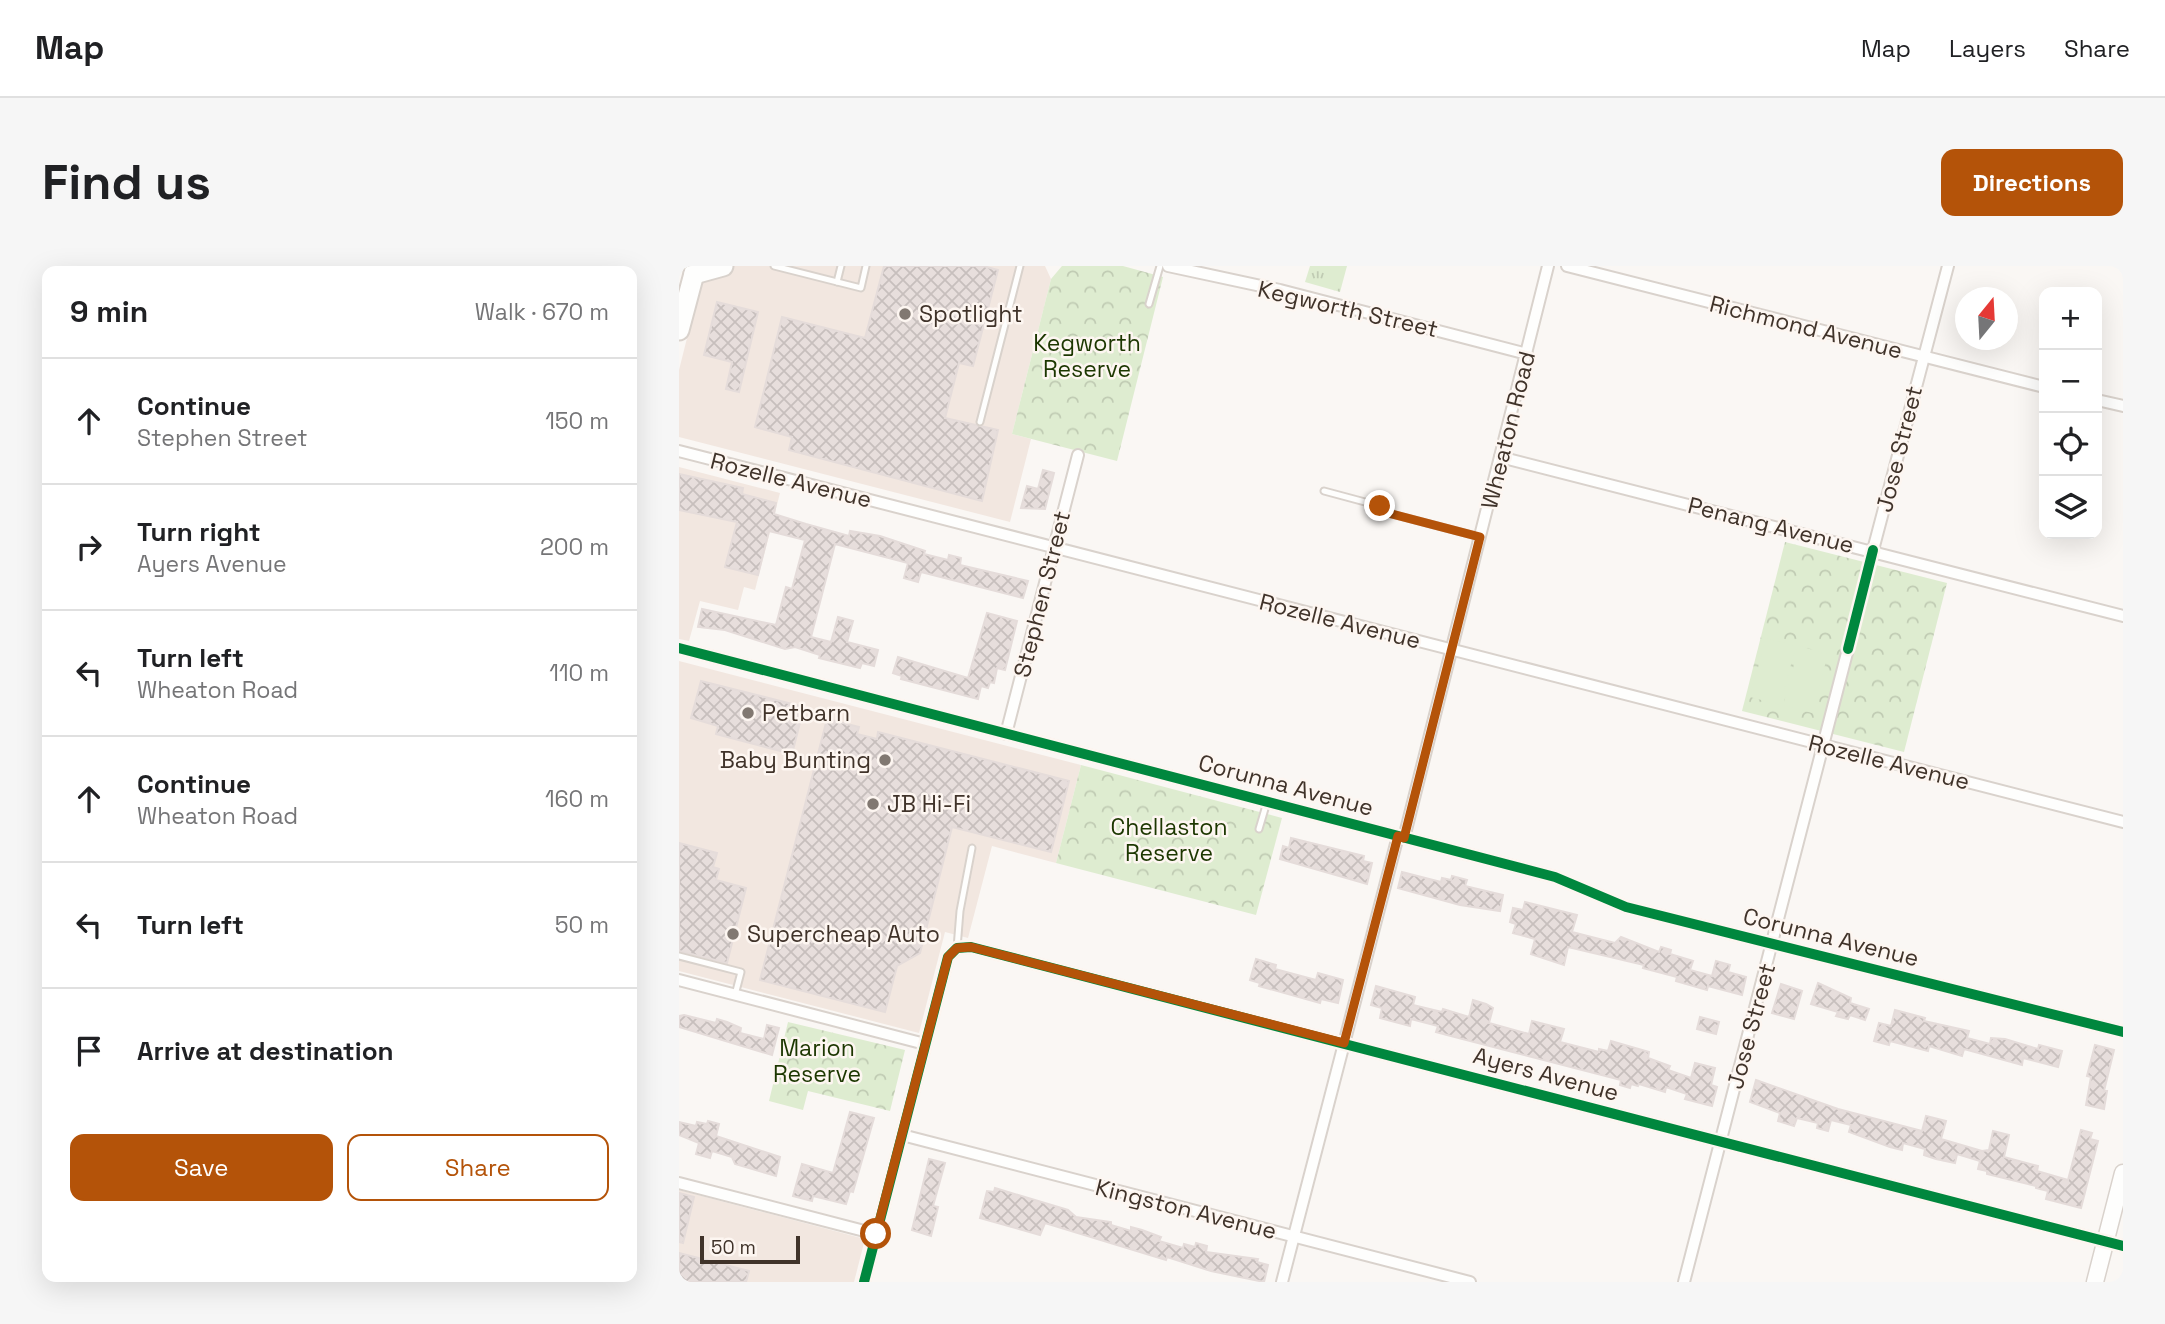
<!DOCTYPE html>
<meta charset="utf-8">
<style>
:root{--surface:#fff;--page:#f6f6f6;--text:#202124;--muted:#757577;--line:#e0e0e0;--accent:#b45309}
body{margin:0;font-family:"Space Grotesk",sans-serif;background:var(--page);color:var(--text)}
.controls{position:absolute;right:21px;top:21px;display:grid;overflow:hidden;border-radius:14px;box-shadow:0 7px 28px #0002}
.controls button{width:63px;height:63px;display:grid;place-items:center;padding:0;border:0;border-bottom:2px solid var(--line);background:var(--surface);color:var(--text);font:35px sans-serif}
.compass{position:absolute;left:1276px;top:21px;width:63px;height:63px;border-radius:50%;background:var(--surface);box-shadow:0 7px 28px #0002;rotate:18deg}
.scale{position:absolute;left:21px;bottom:18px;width:100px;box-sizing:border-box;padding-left:7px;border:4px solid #40332a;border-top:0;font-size:19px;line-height:24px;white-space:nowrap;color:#40332a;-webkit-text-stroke:5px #fdf6f1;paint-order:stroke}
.stop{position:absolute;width:21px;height:21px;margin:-16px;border:5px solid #b45309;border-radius:50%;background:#fff}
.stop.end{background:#b45309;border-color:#fff;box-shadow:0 2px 7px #0008}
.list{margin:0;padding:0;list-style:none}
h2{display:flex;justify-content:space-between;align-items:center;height:91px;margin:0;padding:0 28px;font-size:30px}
h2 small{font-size:23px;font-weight:400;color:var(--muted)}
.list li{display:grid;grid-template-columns:46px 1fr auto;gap:21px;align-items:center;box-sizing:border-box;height:126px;padding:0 28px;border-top:2px solid var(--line)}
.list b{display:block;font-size:26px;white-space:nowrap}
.list p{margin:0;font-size:23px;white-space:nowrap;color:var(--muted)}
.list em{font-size:23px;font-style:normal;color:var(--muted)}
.actions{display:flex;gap:14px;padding:21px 28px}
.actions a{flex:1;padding:16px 0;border:2px solid var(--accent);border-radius:14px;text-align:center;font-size:24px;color:var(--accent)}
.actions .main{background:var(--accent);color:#fff}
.icon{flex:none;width:38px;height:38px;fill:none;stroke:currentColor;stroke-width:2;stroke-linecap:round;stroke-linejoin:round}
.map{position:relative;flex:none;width:1444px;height:1016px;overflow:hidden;border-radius:14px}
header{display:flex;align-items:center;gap:42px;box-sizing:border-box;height:98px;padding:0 35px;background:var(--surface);border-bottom:2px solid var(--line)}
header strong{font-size:33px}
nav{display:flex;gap:38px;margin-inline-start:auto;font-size:24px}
.intro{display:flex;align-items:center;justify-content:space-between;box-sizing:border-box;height:168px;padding:0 42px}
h1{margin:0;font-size:49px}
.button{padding:18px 32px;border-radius:14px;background:var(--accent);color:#fff;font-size:24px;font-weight:700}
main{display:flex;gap:42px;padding:0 42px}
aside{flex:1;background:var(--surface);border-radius:14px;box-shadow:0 7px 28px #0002}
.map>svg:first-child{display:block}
</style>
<header>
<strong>Map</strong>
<nav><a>Map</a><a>Layers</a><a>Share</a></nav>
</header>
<div class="intro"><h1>Find us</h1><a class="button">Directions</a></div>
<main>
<aside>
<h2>9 min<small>Walk · 670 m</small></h2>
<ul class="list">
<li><svg class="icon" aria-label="ahead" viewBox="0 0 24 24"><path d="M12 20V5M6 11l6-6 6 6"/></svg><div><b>Continue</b><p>Stephen Street</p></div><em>150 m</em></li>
<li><svg class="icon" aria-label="right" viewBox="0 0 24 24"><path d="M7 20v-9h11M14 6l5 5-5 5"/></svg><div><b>Turn right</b><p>Ayers Avenue</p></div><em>200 m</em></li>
<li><svg class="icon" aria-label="left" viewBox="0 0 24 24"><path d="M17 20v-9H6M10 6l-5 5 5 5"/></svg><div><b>Turn left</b><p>Wheaton Road</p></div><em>110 m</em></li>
<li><svg class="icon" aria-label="ahead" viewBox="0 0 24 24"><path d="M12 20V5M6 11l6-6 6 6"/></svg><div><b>Continue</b><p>Wheaton Road</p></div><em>160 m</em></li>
<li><svg class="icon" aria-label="left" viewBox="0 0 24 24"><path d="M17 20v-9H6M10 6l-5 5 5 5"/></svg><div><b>Turn left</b></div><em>50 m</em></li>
<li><svg class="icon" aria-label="arrive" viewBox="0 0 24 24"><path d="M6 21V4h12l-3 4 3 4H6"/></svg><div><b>Arrive at destination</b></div></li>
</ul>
<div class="actions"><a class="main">Save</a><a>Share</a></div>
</aside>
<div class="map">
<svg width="1444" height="1016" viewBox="0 0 1444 1016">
<defs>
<pattern id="grass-tufts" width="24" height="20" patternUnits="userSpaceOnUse" patternTransform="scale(1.75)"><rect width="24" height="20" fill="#deecd0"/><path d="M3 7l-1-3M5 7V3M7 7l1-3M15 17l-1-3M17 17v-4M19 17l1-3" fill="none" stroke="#c0cbb3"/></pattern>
<pattern id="park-crowns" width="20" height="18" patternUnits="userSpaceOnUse" patternTransform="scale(1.75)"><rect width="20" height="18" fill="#deecd0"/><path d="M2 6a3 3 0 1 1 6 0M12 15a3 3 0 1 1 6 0" fill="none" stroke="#c0cbb3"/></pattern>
<pattern id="building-cross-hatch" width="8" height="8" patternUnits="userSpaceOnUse" patternTransform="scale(1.75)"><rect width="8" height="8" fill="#e7dedc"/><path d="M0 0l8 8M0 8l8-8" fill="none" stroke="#c7bfbd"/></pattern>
</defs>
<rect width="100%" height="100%" fill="#faf7f4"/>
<g fill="#f2e7e0">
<path d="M26,0h340l6,13 -39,155 19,5 -21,83 -331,-85v-67z"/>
<path d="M0,201l101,26 -25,97 -11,-3 -6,23 -38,-9 -11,40 -10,-2z"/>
<path d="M0,395l402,104 -25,98 -64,-17 -24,92 -23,-6 -26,101 -240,-62z"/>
<path d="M0,924l186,49 -11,43h-175z"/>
</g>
<path fill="url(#grass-tufts)" d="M631,0h37l-7,26 -35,-10z"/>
<g fill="url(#park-crowns)">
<path d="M383,0h61l40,11 -46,184 -105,-27 39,-155z"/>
<path d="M1106,276l162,41 -43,169 -162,-41z"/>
<path d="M402,499l201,53 -26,97 -200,-52z"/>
<path d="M109,756l117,28 -15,61 -82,-20 -5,19 -34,-9z"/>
</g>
<g fill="#deecd0">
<path d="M1087,372l30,8 -16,59 -30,-8z"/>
<path d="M1120,380l29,8 -16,59 -29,-8z"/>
</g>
<g fill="url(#building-cross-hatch)" stroke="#e5dcda" stroke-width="2">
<path d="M205,0h99l15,4 -25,96 -14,-3 -14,55 53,12 -16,71 -193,-51 3,-13 -37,-10 27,-110 83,21z"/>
<path d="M38,36l41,10 -19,80 -13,-3 6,-27 -28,-7z"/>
<path d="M364,204l11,3 -9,36 -24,-1 6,-22 11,3z"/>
<path d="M0,208l64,14 -1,6 34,9 -2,11 32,10 43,12 1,-5 30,5 45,15 -1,3 24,6 1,-5 12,3 -1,7 68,16 -5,17 -102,-26 -3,10 -14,-4 4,-15 -73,-19 -24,93 20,5 7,-25 15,4 -6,21 31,8 -4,16 -12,-3 -2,5 -41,-10 1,-3 -25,-8 -10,2 -60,-19 -27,-3 4,-18 74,16 10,-38 6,2 13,-49 -36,-9 -11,44 -33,-8 12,-45 -58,-12z"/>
<path d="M308,347l30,8 -12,49 -8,-2 -3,15 -4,-1 -2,6 -7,-2 -3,13 -77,-20 1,-3 -9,-3 5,-16 70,21z"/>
<path d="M22,415l103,26 -12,47 -76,-20 2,-8 -27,-8z"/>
<path d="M148,453l32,8 -2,7 20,5 1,-7 191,49 -18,71 -99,-25 -32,126 -23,13 -12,46 -125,-32z"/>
<path d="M612,572l73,18 -1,5 9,2 -5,21 -87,-25 3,-13 6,2z"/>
<path d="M0,577l38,10 -4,14 6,2 -3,11 30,8 -19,75 -48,-12z"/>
<path d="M723,606l39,10 1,-4 9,2 1,-4 15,4 -2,6 38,9 -3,16 -40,-6 -62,-17z"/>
<path d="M846,636l52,13 -5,17 43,11 6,-6 38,15 2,-5 10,3 -1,4 23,7 -3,9 22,6 4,-15 14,4 -2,7 18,5 -4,18 -34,-9 -1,4 -31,-9 1,-4 -34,-9 1,-3 -76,-18 -4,18 -33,-11 4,-15 -22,-6 3,-9 -6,-2 3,-14 10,2z"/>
<path d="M577,693l20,6 -1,4 41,11 2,-7 25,7 -5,23 -17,-4 -1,4 -61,-17 1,-3 -10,-3z"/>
<path d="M1139,717l33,15 -1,5 19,6 -4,11 -15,-5 -2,4 -12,-3 2,-4 -27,-8z"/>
<path d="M1102,718l21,7 -8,28 -22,-6z"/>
<path d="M697,720l39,11 -2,8 29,7 1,-3 26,8 4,-17 13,4 7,4 -4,15 40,11 3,-13 32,8 -4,13 39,10v-3l9,2 3,-10 38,11 -1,6 22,8 -2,4 23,8 4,-15 20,5 -4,17 6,2 -5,19 -27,-7 2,-5 -21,-7 -1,5 -26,-8 -1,2 -7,-2 -1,4 -10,-3 1,-5 -174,-45 -11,-3 2,-6 -27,-7 -1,7 -30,-8 2,-10 -11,-3z"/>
<path d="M1216,744l30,8 -1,3 45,10 -2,7 23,6 1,-6 14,1 33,10 1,-4 23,6 -4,16 -35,-9 -1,7 -58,-16 -2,7 -33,-10 -1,5 -38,-10 -1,4 -15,-4 5,-18 12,3z"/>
<path d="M5,749l32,8 1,-4 10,3 14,6 -1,5 24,6 3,-14 12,3 -7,27 -93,-28v-11z"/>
<path d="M1021,751l19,5 -3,12 -19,-5z"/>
<path d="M1416,779l19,5 -10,41h3l-3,18 -18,-4 5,-28 -4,-1z"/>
<path d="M1077,814l82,29 84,22 4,-15 20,5 -5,18 41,12 7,-1 4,-19 16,4 -5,22 34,9 -1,5 31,9 13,-50 11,3 -2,6 8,2 -17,67 -35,-9 2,-8 -12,-3v-2l-49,-12v-3l-9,-2 2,-8 -23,-7 -2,9 -19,-4 -12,-4 1,-6 -22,-6 -1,7 -12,-3 -41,-15 2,-7 -20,-5 -3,11 -11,-3 1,-5 -21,-5 -3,8 -16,-5 2,-8 -30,-11z"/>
<path d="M171,846l24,6 -21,74 -3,-1 -4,13 -33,-8 -1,5 -19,-5 9,-32 31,9z"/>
<path d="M29,855l11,3 -3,12 64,21 -4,19 -41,-12 -3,-7 -20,-6 -2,7 -14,-4 3,-11 -20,-8v-13l17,4 1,-4 10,2z"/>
<path d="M250,893l16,4 -12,43 5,1 -7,29 -19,-6z"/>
<path d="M316,922l73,22 8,7 35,5v3l20,6v-4l11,3 19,7 -2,4 24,7 1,-4 11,3 1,-4 11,3 -1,6 52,7 -1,3 11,3 -4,17 -53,-11 -44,-14 -1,3 -121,-37 -5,12 -60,-17 7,-27 7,1z"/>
<path d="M0,927l15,4 -11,46 -4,-1z"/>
<path d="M0,987l70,18 -3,11h-67z"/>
</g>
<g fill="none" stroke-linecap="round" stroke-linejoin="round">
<defs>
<g id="lane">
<path d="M95,0l87,22 5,-22"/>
<path d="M158,16l4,-16"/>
<path d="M470,38l11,-38"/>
<path d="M301,156l40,-156"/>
<path d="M645,225l56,15 8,7 92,24"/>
<path d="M580,563l8,-27"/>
<path d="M278,682l3,-37 12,-63"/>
<path d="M0,690l62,16 -6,23"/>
</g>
<g id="street">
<path d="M489,0l112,24 247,64"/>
<path d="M888,0l477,121"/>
<path d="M1418,134l26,6"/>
<path d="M0,185l1444,371"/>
<path d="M821,191l623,159"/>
<path d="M1194,284l75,-284"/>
<path d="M0,382l876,229 71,30 497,125"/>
<path d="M327,468l72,-279"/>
<path d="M725,572l144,-572"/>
<path d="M0,714l246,64"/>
<path d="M223,869l568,147"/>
<path d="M0,917l197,51"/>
<path d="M185,1016l84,-325 9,-9 14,-1 1152,299"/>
<path d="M603,1016l116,-446"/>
<path d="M1005,1016l164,-633"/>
</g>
<path id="secondary" d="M1416,1016l28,-109"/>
<g id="highway">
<path d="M15,8l29,-8"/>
<path d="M0,64l17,-64"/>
</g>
</defs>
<use href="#lane" stroke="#d9d2cc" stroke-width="9"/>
<use href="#street" stroke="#d9d2cc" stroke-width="14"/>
<use href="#secondary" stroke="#d9d2cc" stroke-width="19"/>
<use href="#highway" stroke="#d9d2cc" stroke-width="23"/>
<use href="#lane" stroke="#fefefd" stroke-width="5"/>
<use href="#street" stroke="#fefefd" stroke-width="10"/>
<use href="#secondary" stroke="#fefefd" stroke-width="16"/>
<use href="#highway" stroke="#fefefd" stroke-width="19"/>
<defs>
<g id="cycleway">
<path d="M0,382l876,229 71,30 497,125"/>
<path d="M1169,383l25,-99"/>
<path d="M185,1016l84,-325 9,-9 14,-1 1152,299"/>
</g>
</defs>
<use href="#cycleway" stroke="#fdf6f1" stroke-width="15"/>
<use href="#cycleway" stroke="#00873e" stroke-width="10"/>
</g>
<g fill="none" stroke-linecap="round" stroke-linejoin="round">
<path stroke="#b45309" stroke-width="9" d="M197,968l72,-277 9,-9 14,-1 373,96 54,-207 6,2 76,-301 -92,-24 -8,-7"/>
</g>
<g fill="#817871" stroke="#fdf6f1" stroke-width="2.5">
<circle cx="226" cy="48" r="7"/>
<circle cx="69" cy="447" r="7"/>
<circle cx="206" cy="494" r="7"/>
<circle cx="194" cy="538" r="7"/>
<circle cx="54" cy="668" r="7"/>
</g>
<g text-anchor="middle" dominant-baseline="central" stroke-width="5" stroke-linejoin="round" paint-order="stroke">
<g font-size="23" fill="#40332a" stroke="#fdf6f1">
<text transform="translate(669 43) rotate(13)">Kegworth Street</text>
<text transform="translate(1127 61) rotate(14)">Richmond Avenue</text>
<text transform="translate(829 164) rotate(-76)">Wheaton Road</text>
<text transform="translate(1220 183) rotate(-76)">Jose Street</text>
<text transform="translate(112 214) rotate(14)">Rozelle Avenue</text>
<text transform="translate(1092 259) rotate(14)">Penang Avenue</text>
<text transform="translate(363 328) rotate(-76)">Stephen Street</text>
<text transform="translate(661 355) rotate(14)">Rozelle Avenue</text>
<text transform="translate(1210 496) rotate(14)">Rozelle Avenue</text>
<text transform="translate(607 519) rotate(15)">Corunna Avenue</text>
<text transform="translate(1152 671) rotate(14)">Corunna Avenue</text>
<text transform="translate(1072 760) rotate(-75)">Jose Street</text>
<text transform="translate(867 808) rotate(15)">Ayers Avenue</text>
<text transform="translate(507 943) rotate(14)">Kingston Avenue</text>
</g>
<g font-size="23" fill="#40332a" stroke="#fdf6f1" text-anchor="start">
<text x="240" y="48">Spotlight</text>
<text x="83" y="447">Petbarn</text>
<text x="192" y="494" text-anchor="end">Baby Bunting</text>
<text x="208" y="538">JB Hi-Fi</text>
<text x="68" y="668">Supercheap Auto</text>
</g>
<g font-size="23" fill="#1c3700" stroke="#fdf6f1">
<text x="408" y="77">Kegworth<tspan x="408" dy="26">Reserve</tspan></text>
<text x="490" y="561">Chellaston<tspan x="490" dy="26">Reserve</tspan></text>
<text x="138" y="782">Marion<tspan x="138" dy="26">Reserve</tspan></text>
</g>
</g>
</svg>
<div class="controls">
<button>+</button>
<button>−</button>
<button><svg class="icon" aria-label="locate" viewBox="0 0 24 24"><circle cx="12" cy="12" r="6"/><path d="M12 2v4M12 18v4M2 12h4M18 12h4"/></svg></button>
<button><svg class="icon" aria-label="layers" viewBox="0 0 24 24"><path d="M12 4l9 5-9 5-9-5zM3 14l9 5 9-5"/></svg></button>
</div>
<svg class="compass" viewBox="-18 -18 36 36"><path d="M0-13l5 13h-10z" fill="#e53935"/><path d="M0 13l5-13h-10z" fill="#757577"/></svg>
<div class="scale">50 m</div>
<div class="stop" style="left:197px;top:968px"></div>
<div class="stop end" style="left:701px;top:240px"></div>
</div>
</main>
